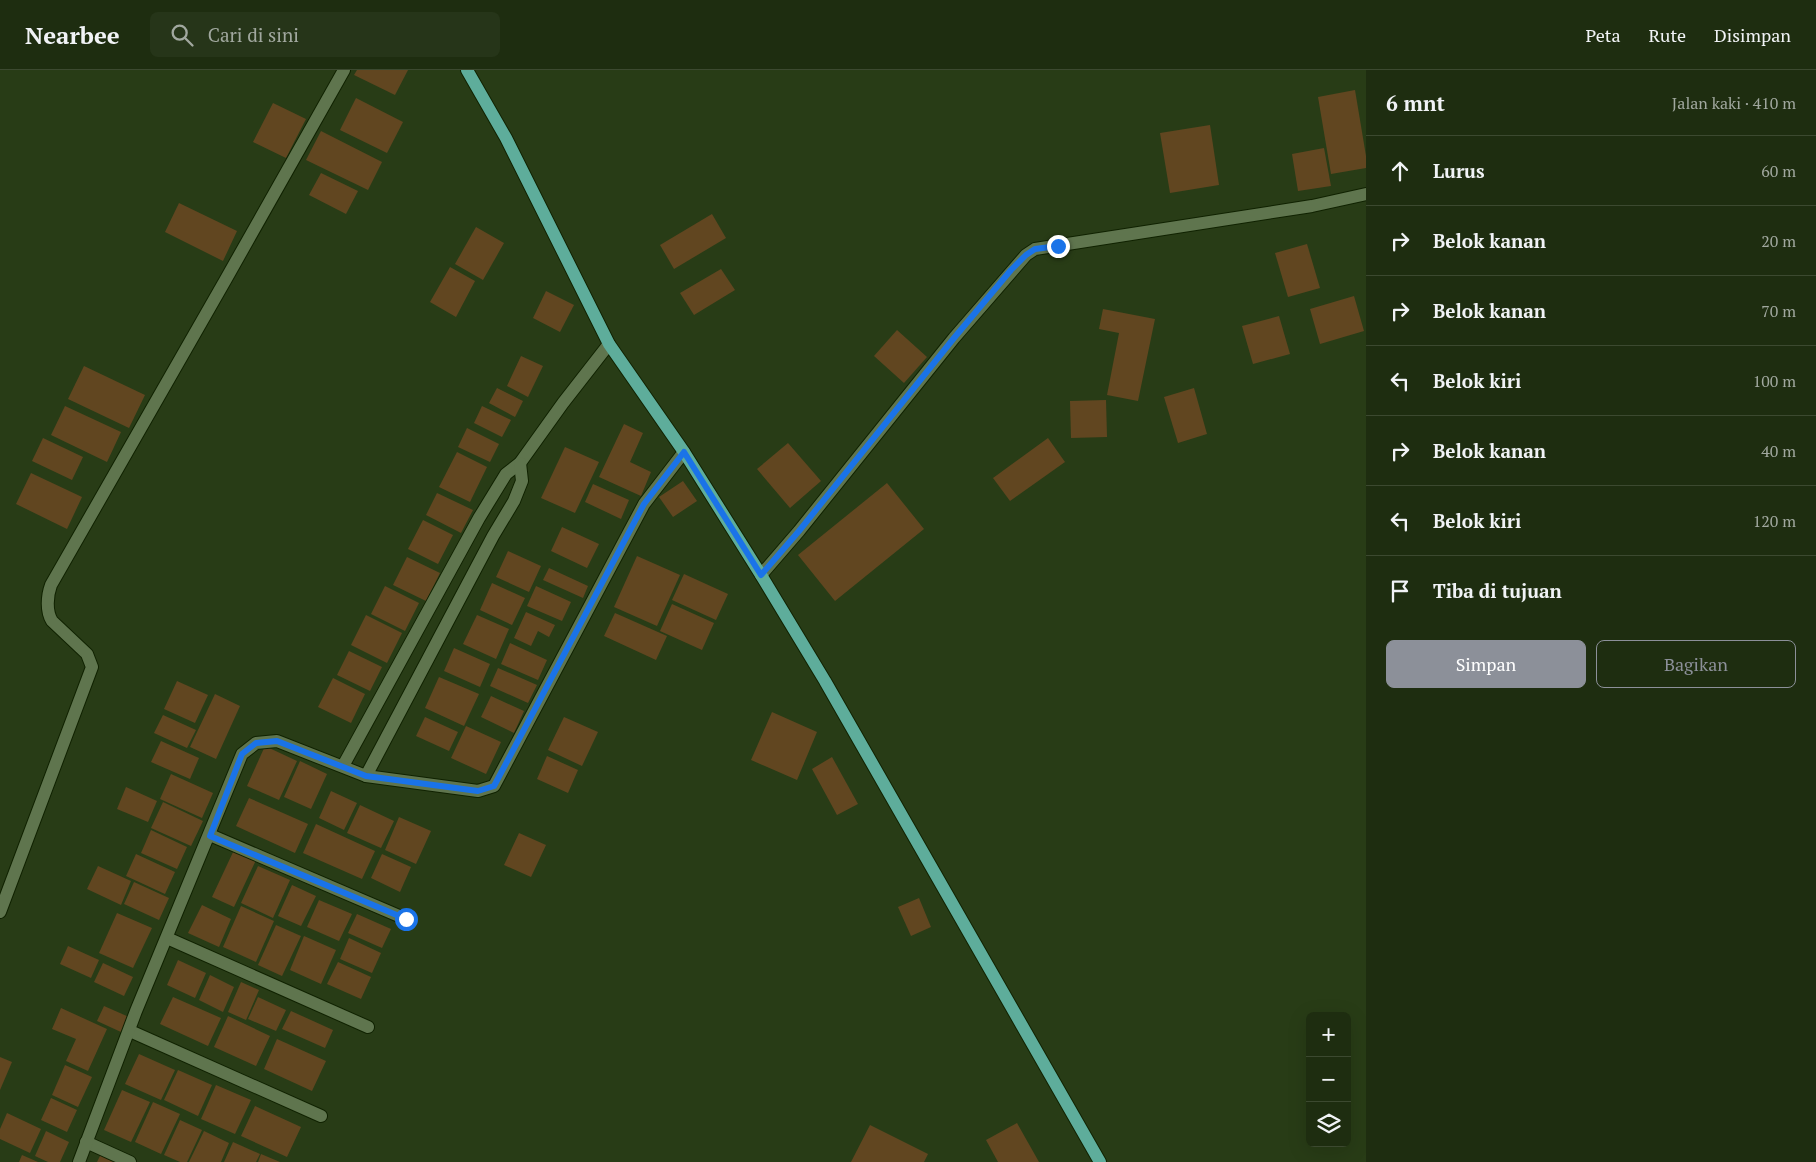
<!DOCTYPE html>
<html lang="id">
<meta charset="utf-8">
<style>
:root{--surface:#1e2d10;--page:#263519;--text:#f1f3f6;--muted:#a1a89f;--line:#3c4930;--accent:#8c9099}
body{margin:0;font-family:"PT Serif",serif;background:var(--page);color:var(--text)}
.controls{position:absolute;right:15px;bottom:15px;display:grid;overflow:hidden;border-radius:8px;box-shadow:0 5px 20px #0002}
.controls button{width:45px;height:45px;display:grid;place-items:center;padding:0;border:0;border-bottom:1px solid var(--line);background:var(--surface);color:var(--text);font:25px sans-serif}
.stop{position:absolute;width:15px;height:15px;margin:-11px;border:4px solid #1a73e8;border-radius:50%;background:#fff}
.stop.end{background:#1a73e8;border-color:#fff;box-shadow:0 1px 5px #0008}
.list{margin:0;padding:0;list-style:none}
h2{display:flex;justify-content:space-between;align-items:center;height:65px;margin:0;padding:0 20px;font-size:21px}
h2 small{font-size:16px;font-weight:400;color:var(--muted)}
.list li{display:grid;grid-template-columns:32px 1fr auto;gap:15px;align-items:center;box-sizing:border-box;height:70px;padding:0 20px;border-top:1px solid var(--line)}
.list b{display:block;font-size:19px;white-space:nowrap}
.list em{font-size:16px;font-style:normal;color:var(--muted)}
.actions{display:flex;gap:10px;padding:15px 20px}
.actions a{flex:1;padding:11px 0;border:1px solid var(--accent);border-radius:8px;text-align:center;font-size:18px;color:var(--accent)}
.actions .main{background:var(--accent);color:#fff}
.icon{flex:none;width:28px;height:28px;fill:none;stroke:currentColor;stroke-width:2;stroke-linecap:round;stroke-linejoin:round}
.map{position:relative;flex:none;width:1366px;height:1092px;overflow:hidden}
header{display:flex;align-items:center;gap:30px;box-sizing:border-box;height:70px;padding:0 25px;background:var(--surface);border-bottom:1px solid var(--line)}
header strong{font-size:24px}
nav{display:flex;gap:28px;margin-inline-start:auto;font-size:18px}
.search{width:350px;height:45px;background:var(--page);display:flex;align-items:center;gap:12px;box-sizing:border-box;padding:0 18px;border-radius:8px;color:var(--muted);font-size:19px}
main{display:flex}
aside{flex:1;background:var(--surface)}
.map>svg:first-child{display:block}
</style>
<header>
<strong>Nearbee</strong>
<div class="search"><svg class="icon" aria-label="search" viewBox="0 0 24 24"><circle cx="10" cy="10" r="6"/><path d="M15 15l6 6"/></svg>Cari di sini</div>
<nav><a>Peta</a><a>Rute</a><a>Disimpan</a></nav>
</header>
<main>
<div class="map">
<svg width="1366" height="1092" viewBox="0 0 1366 1092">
<rect width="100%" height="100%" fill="#283c16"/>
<g fill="#614620">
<path d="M357,0h51l-13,25 -41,-20z"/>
<path d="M1355,20l11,66v12l-35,6 -13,-77z"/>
<path d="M356,28l47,24 -16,31 -47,-23z"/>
<path d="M273,33l33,16 -20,39 -33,-16z"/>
<path d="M1210,55l9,60 -49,8 -10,-60z"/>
<path d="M321,61l61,31 -14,28 -62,-30z"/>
<path d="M1324,78l7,38 -33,5 -6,-37z"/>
<path d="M321,103l37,18 -12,23 -37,-19z"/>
<path d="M179,133l58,28 -14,30 -58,-29z"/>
<path d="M712,144l14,24 -52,31 -14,-24z"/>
<path d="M476,157l28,16 -21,37 -28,-16z"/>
<path d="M1307,174l13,44 -32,9 -13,-44z"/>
<path d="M450,197l25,14 -19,36 -26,-15z"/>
<path d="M721,199l14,21 -41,25 -14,-22z"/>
<path d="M546,221l28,14 -14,27 -27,-14z"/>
<path d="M1354,226l10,35 -44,13 -10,-35z"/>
<path d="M1103,239l52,10 -17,82 -31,-6 12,-62 -20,-4z"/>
<path d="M1279,246l11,38 -37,10 -11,-38z"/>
<path d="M897,260l30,27 -23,26 -30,-27z"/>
<path d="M521,286l22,10 -15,31 -21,-11z"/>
<path d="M84,296l61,29 -16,33 -61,-29z"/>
<path d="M497,318l26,13 -8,16 -26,-14z"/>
<path d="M1194,318l13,46 -29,9 -14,-46z"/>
<path d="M1106,330l1,37 -36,1 -1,-37z"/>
<path d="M65,336l56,26 -14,30 -56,-27z"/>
<path d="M482,336l29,14 -9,17 -28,-14z"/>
<path d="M624,354l19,9 -13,29 21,10 -10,24 -42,-19z"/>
<path d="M467,358l32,16 -9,18 -32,-15z"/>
<path d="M43,368l40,19 -11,23 -40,-19z"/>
<path d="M1048,368l17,24 -55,39 -17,-23z"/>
<path d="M788,373l33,38 -31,27 -33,-39z"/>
<path d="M565,377l34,15 -24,51 -34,-15z"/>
<path d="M457,382l30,15 -17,35 -31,-15z"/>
<path d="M31,403l51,24 -15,32 -51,-25z"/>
<path d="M683,411l14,20 -24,16 -14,-20z"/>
<path d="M887,413l37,46 -89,72 -37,-46z"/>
<path d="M593,414l36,16 -8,19 -36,-17z"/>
<path d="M437,423l36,17 -12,23 -35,-18z"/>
<path d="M423,450l30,15 -15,29 -30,-15z"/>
<path d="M562,457l37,17 -12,24 -36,-17z"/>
<path d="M508,481l33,15 -12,26 -33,-15z"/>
<path d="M637,486l43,19 -23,51 -43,-19z"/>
<path d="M407,487l33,16 -14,28 -33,-16z"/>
<path d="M549,498l39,18 -5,12 -40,-18z"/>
<path d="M684,504l44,20 -12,26 -44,-20z"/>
<path d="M492,513l33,15 -13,27 -32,-15z"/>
<path d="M385,516l34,17 -14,28 -34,-17z"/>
<path d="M536,516l35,16 -9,19 -35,-15z"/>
<path d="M672,534l42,19 -12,27 -42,-19z"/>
<path d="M526,542l29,13 -6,12 -11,-6 -7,15 -17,-8z"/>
<path d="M615,543l52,23 -11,24 -52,-24z"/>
<path d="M366,545l36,18 -15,30 -36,-18z"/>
<path d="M477,545l32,14 -13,30 -33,-15z"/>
<path d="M510,573l37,17 -9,20 -37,-16z"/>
<path d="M454,578l36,16 -10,23 -36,-16z"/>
<path d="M349,581l33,16 -12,24 -33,-16z"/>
<path d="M498,598l39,17 -9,18 -38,-17z"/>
<path d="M439,607l40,17 -15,32 -39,-18z"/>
<path d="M333,608l32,16 -14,29 -33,-16z"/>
<path d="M177,611l31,14 -13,28 -31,-14z"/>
<path d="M215,624l25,12 -24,53 -26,-12z"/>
<path d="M491,626l33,15 -10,22 -33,-16z"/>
<path d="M772,642l45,20 -20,48 -46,-20z"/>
<path d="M163,645l33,15 -9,18 -33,-15z"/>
<path d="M425,647l33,15 -9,19 -33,-15z"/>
<path d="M564,647l34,15 -16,34 -34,-16z"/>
<path d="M466,656l35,16 -15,32 -35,-16z"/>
<path d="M161,671l38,17 -9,21 -39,-17z"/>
<path d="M265,676l32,15 -18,39 -32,-14z"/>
<path d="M547,686l31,14 -10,23 -31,-14z"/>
<path d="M832,687l26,47 -21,11 -25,-46z"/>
<path d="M300,691l27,13 -16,35 -27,-12z"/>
<path d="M171,704l42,19 -11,25 -42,-19z"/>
<path d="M126,717l31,14 -9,21 -31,-13z"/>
<path d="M331,721l26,12 -13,27 -25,-12z"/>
<path d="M249,728l59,26 -13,29 -59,-27z"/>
<path d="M163,732l40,19 -12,25 -40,-18z"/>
<path d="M360,735l34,16 -13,27 -34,-15z"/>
<path d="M399,747l32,14 -15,33 -31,-14z"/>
<path d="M316,754l59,27 -13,28 -59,-26z"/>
<path d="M151,760l36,17 -10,22 -36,-16z"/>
<path d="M519,763l27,12 -15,32 -27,-12z"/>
<path d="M234,780l22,10 -22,47 -22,-10z"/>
<path d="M136,784l39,18 -10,22 -39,-18z"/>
<path d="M382,784l29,13 -11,25 -29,-14z"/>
<path d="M98,796l33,15 -10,24 -34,-16z"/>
<path d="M258,796l32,14 -17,38 -32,-15z"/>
<path d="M134,812l35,16 -10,22 -35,-16z"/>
<path d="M292,815l24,11 -15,30 -23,-10z"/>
<path d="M919,828l12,29 -20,9 -13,-29z"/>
<path d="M319,830l33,14 -13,27 -32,-14z"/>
<path d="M202,835l29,14 -12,28 -31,-14z"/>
<path d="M241,836l33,15 -18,41 -33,-15z"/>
<path d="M117,843l35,15 -19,40 -34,-15z"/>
<path d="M357,844l34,15 -9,19 -34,-15z"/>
<path d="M276,855l25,11 -19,40 -24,-11z"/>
<path d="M304,866l32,14 -15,34 -31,-14z"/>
<path d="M349,868l32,15 -9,20 -32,-14z"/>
<path d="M68,876l31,14 -8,18 -31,-14z"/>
<path d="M178,890l28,13 -11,25 -28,-13z"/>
<path d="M338,892l33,15 -10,22 -34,-15z"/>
<path d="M103,893l30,14 -9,19 -30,-14z"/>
<path d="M210,905l24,12 -11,25 -24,-12z"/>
<path d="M241,912l18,8 -13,30 -18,-8z"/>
<path d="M173,927l48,21 -13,28 -48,-22z"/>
<path d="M258,927l28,13 -10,21 -28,-12z"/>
<path d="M104,936l25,11 -8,15 -24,-11z"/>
<path d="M61,938l46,21 -19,42 -22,-10 10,-22 -24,-10z"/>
<path d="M291,941l42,19 -8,18 -43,-19z"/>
<path d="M228,946l42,20 -14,30 -42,-19z"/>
<path d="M277,969l49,22 -14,30 -48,-22z"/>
<path d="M139,984l36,16 -14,30 -36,-16z"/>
<path d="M0,987l12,5 -12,28z"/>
<path d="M65,995l27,12 -14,30 -26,-12z"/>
<path d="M178,1000l34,15 -14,31 -34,-16z"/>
<path d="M216,1015l35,15 -16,34 -34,-15z"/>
<path d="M122,1020l28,12 -19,40 -27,-12z"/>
<path d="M51,1028l26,12 -10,22 -26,-12z"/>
<path d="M153,1032l27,12 -19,40 -26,-12z"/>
<path d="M255,1036l46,21 -14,30 -46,-21z"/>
<path d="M7,1043l34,16 -11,24 -30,-14v-10z"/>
<path d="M180,1050l22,10 -15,32h-7l-16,-7z"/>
<path d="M1017,1053l22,39h-41l-12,-22z"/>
<path d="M870,1055l58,29 -4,8h-73z"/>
<path d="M46,1061l23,11 -9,20h-12l-13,-6z"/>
<path d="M204,1061l25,12 -8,19h-32z"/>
<path d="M233,1072l27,12 -4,8h-32z"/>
<path d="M102,1082l21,10h-26z"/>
<path d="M261,1084l19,8h-22z"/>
<path d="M22,1085l16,7h-19z"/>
</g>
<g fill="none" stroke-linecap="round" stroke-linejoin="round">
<defs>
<g id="street">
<path d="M761,505l38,-44 155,-193 72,-83 9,-6 277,-43 54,-12"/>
<path d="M343,696l136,-248 27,-44 14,-11 43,-60 46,-59"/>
<path d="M366,706l127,-240 21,-35 8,-20 -2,-18"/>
<path d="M210,765l196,84"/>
<path d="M0,842l92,-245 -5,-13 -35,-33c-6,-10 -5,-25 -1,-36l175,-306 118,-209"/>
<path d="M167,868l201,89"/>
<path d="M130,961l191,85"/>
<path d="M86,1072l44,20"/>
<path d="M79,1092l57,-151 106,-257 14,-11 21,-2 89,35 112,15 16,-5 150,-282 40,-52"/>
</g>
<path id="primary" d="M467,0l39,68 103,206 75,108 77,123 64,106 275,481"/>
</defs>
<use href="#street" stroke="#102200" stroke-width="14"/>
<use href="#primary" stroke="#102200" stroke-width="14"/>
<use href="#street" stroke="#5f754e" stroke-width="12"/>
<use href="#primary" stroke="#5ead9b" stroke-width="12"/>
</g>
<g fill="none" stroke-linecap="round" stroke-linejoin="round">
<path stroke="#1a73e8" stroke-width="6" d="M406,849l-196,-83 32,-82 14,-11 21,-2 89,35 112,15 16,-5 150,-282 40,-52 77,123 38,-44 155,-193 57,-68 15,-15 9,-6 23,-3"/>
</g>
</svg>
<div class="controls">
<button>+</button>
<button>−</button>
<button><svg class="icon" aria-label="layers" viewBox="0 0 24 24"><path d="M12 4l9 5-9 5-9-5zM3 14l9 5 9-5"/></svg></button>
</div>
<div class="stop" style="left:406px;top:849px"></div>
<div class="stop end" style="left:1058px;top:176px"></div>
</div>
<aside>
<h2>6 mnt<small>Jalan kaki · 410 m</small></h2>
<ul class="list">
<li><svg class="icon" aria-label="ahead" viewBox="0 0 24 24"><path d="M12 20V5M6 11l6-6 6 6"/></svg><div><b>Lurus</b></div><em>60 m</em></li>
<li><svg class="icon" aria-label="right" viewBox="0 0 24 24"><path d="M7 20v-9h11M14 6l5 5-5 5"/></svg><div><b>Belok kanan</b></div><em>20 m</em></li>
<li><svg class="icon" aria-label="right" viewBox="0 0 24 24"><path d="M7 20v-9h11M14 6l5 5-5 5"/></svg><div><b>Belok kanan</b></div><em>70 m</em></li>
<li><svg class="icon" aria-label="left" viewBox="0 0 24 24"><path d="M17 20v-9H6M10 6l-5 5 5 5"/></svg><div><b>Belok kiri</b></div><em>100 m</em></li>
<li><svg class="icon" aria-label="right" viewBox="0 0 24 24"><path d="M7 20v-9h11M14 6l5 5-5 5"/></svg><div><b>Belok kanan</b></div><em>40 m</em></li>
<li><svg class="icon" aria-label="left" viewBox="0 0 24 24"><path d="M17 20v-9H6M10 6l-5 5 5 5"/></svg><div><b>Belok kiri</b></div><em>120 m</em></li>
<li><svg class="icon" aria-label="arrive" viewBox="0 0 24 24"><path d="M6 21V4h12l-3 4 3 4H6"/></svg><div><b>Tiba di tujuan</b></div></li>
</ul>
<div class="actions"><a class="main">Simpan</a><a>Bagikan</a></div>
</aside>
</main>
